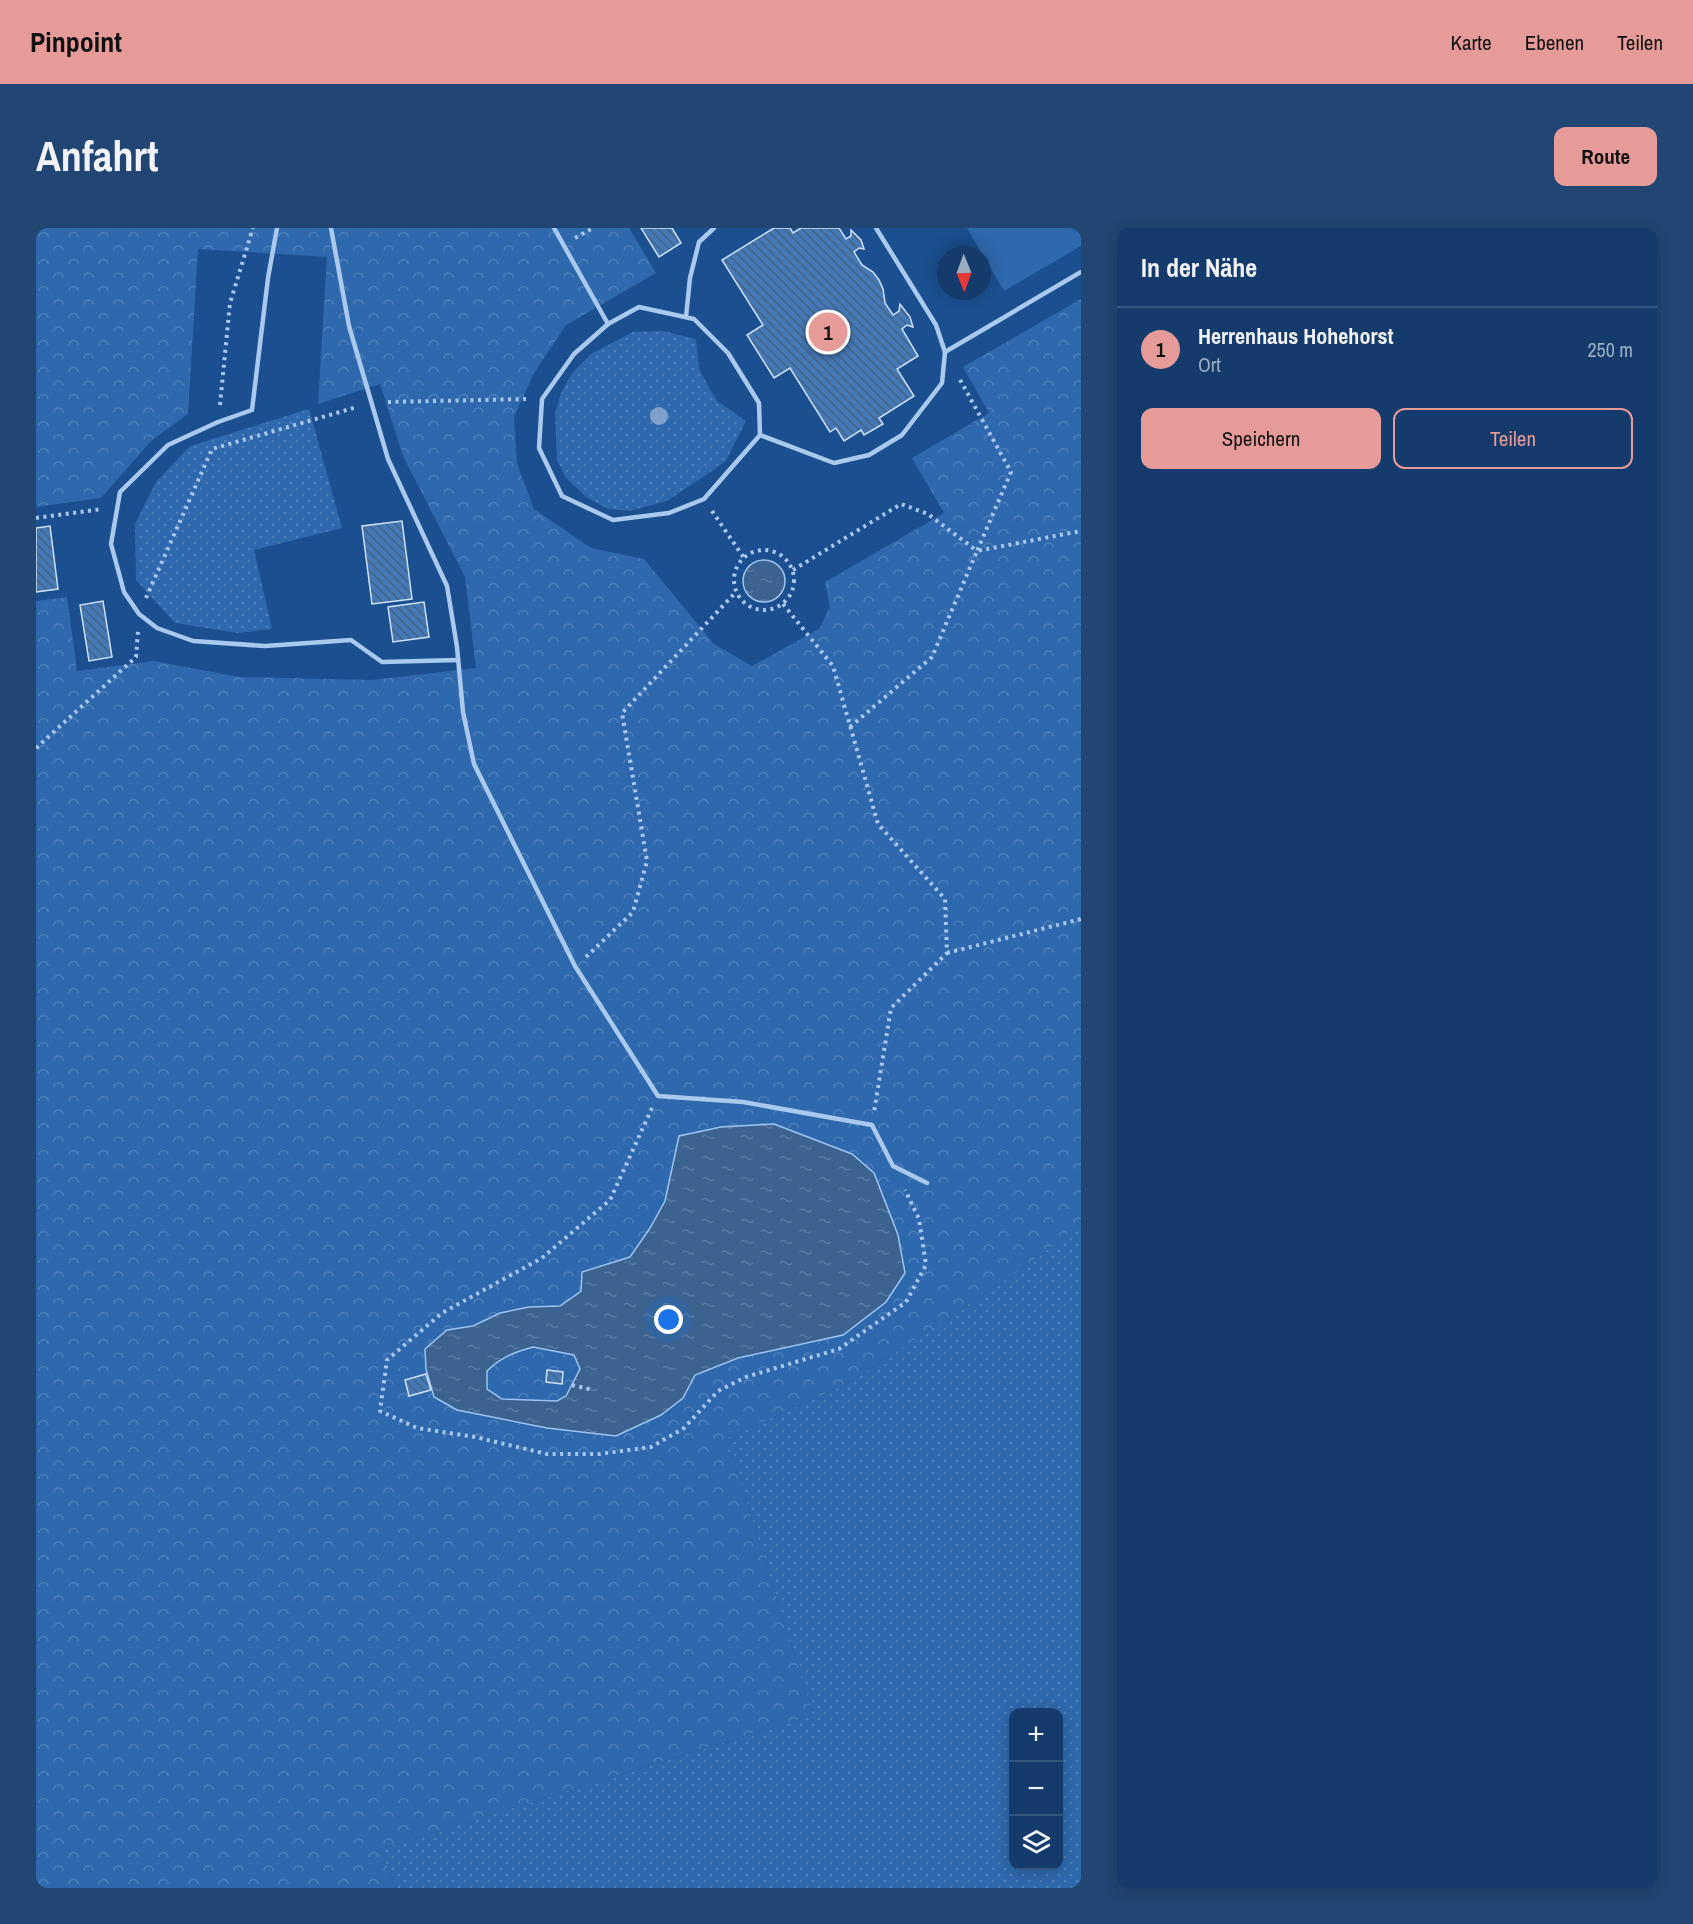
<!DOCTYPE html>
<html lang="de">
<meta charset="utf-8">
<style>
:root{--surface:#143b6b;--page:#214673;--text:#f1f3f6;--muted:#9dadc1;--line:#33557e;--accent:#e69b98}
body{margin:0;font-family:"Archivo Narrow",sans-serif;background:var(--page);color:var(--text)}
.controls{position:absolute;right:18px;bottom:18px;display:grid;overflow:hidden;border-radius:12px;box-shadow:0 3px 15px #0003}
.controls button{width:54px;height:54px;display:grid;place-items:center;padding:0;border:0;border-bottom:2px solid var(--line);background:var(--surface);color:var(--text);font:30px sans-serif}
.compass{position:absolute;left:901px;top:18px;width:54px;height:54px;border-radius:50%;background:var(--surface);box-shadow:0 3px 15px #0003;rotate:179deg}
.you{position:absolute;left:633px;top:1092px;width:21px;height:21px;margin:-15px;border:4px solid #fff;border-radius:50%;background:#1a73e8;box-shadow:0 0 0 9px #1a73e833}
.badge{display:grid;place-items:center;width:39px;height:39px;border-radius:50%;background:var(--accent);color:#111;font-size:20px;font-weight:700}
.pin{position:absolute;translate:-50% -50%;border:3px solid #fff;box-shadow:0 2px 6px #0006}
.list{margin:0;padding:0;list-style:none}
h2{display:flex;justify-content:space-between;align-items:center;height:78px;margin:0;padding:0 24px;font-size:26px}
h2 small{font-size:20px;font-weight:400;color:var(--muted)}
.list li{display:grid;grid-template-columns:39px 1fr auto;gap:18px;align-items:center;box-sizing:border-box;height:84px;padding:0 24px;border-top:2px solid var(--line)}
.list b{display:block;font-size:22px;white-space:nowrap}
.list p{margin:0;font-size:20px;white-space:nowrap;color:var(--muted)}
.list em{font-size:20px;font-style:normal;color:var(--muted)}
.actions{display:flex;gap:12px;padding:18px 24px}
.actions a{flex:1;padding:14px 0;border:2px solid var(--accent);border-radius:12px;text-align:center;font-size:21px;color:var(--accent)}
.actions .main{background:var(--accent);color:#111}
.icon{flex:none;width:33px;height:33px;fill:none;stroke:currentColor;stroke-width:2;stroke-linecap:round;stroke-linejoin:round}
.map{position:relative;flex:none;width:1045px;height:1660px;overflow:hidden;border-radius:12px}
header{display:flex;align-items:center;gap:36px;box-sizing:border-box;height:84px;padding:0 30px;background:var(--accent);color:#111}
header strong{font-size:28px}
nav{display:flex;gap:33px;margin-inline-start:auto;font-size:21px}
.intro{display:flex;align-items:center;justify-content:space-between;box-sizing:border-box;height:144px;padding:0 36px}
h1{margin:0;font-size:42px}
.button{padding:15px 27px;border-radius:12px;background:var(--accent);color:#111;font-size:21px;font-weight:700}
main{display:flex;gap:36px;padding:0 36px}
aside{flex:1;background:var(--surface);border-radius:12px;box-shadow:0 3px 15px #0003}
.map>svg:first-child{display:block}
</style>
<header>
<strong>Pinpoint</strong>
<nav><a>Karte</a><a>Ebenen</a><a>Teilen</a></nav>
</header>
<div class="intro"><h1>Anfahrt</h1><a class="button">Route</a></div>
<main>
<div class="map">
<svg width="1045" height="1660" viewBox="0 0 1045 1660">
<defs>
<pattern id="grass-dots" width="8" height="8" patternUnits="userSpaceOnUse" patternTransform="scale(1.5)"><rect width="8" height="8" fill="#2e69ad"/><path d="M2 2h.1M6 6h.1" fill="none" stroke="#4d80b9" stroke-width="1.8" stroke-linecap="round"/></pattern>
<pattern id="forest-crowns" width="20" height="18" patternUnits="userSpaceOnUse" patternTransform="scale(1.5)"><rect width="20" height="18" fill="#2e69ad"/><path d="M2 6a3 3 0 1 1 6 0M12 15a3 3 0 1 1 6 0" fill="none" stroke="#4d80b9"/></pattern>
<pattern id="water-ripples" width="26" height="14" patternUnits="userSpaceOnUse" patternTransform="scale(1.5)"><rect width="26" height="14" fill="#3c6290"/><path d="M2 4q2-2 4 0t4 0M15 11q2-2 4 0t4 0" fill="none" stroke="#597aa1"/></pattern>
<pattern id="building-back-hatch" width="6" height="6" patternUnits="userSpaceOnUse" patternTransform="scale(1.5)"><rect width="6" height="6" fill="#4478b7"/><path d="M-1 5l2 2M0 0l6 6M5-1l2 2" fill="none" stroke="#486282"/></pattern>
</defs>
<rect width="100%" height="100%" fill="#1b4f8f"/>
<g fill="url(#grass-dots)" fill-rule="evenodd">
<path d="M627,103l33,8 3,30 17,31 30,21 -21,41 -58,39 -37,10 -22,-2 -22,-12 -20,-19 -9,-18 -2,-46 6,-21 11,-20 19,-19 42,-22z"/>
<path d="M273,181l33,119 -88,22 18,79 -34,4 -63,-10 -39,-43 -1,-56 21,-42 34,-36z"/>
<path d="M1045,997v663h-684l-17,-39 433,-134 -86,-277 120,-54 166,-109zM978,1484h45v154h-45z"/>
</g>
<g fill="url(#forest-crowns)" fill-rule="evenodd">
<path d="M0,0h593l27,45 -90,52 -32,48 -20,44 3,47 17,45 57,39 53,11 70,85 38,22 67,-37 11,-22 -5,-25 119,-69 -32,-55 77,-45 -26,-46 118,-68v926l-68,50 -166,109 -120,54 86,277 -433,134 17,39h-361v-1287l31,-4 10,74 77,-10 85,16 133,3 104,-12 -11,-91 -62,-121 -23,-72 -62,20 9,-147 -129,-8 -10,165 -36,26 -51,58 -65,9zM739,896l77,30 22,19 -31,162 -105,23 -43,17 -12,23 -67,38 -69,-8 -90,-18 -23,-13 13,-67 26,-4 27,-13 29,-6 31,-1 21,-15 1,-19 47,-15 21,-29 15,-27 7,-29z"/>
<path d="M497,1119l41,8 6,14 -14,27 -9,5 -55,-2 -15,-10v-18c14,-14 28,-19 46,-24z"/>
</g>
<path fill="#2e69ad" d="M931,0h114v18l-77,45z"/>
<g fill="url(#water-ripples)" stroke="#9cc4f0" stroke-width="1.5" fill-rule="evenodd">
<circle cx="728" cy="353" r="21"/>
<path d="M738,896l78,30 22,19 24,62 7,38 -19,29 -43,33 -105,23 -43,17 -12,23 -22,17 -45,21 -69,-8 -90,-18 -23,-13 -8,-28 -1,-20 22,-19 26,-4 27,-13 29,-6 31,-1 21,-15 1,-19 48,-15 20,-29 15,-27 14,-65 42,-9zM497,1119l41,8 6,14 -14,27 -9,5 -55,-2 -15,-10v-18c14,-14 28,-19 46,-24z"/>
</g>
<g fill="url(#building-back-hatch)" stroke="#cfe3fa" stroke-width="1.5">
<path d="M605,0h31l9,15 -22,14z"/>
<path d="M738,0h16l3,5 8,-5h38l7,11 5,-3v-6l10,10 3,9 -5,-1 -5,4 8,13 11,7 6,8 4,9 2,14 8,12 6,-4 1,-7 10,13 3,10 -6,-2 -5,4 16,27 -21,13 17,27 -35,22 4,6 -19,11 -3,-5 -17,11 -8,-13 -6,4 -40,-64 -16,10 -27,-43 16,-10 -41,-65z"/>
<path d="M366,293l10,78 -40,5 -10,-78z"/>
<path d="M14,298l8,63 -22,3v-64z"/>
<path d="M67,373l9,56 -23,4 -9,-56z"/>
<path d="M388,374l5,35 -36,5 -5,-35z"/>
<path d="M511,1142l16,2 -1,12 -16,-2z"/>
<path d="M390,1146l5,16 -22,6 -4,-16z"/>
</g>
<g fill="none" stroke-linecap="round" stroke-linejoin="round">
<g stroke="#a9c9ee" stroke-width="4" stroke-dasharray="3 4.5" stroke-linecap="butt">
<path d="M539,10l18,-10"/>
<path d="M352,174l139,-3"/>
<path d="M184,177l10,-102 23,-75"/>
<path d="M676,283l32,47"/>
<path d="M0,290l66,-9"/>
<circle cx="728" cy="352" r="30"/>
<path d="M757,342l108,-66 27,10 49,37 34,-79 -53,-96"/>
<path d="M110,370l66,-149 145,-42"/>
<path d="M747,376l50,62 45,158 67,75 2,54 -56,55 -17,104"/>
<path d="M814,499l82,-70 45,-106 104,-20"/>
<path d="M0,520l100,-91 2,-26"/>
<path d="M911,725l134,-34"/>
<path d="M550,729l47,-45 14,-51 -25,-148 114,-121"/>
<path d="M616,880l-42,92 -68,58 -100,55 -55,47 -7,51 37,17 58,9 72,17h53l51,-7 33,-19 34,-37 28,-14 93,-28 67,-47 20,-37 -7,-46 -14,-29"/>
<path d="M536,1157l21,5"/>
</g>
<g stroke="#a9c9ee" stroke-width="4.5">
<path d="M241,0l-9,50 -16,132 -34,12 -50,23 -48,47 -9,52 13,48 15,22 18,14 36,13 72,5 86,-6 31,22 76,-2"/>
<path d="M295,0l18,98 39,133 59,127 10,61 6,65 11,52 101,202 83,130 85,6 129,23 21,41 34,17"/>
<path d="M518,0l54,96"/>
<path d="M603,79l55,12 34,34 31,50 1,32 -56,64 -35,14 -56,7 -51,-24 -23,-48 3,-49 32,-45 34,-30z"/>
<path d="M650,89l4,-39 9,-36 15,-14"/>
<path d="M909,124l136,-80"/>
<path d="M724,207l74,28 35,-8 33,-20 40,-52 3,-31 -9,-27 -60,-97"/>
</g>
</g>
<circle fill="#7ea0ca" cx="623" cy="188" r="9"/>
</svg>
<div class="controls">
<button>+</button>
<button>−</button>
<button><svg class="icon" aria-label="layers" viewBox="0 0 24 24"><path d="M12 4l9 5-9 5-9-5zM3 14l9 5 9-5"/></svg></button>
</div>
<svg class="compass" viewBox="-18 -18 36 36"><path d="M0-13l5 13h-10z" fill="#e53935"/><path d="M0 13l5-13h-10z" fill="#9dadc1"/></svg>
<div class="you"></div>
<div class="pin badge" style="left:792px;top:104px">1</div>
</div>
<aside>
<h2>In der Nähe<small></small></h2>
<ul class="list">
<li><span class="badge">1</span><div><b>Herrenhaus Hohehorst</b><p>Ort</p></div><em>250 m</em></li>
</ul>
<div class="actions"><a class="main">Speichern</a><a>Teilen</a></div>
</aside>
</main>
